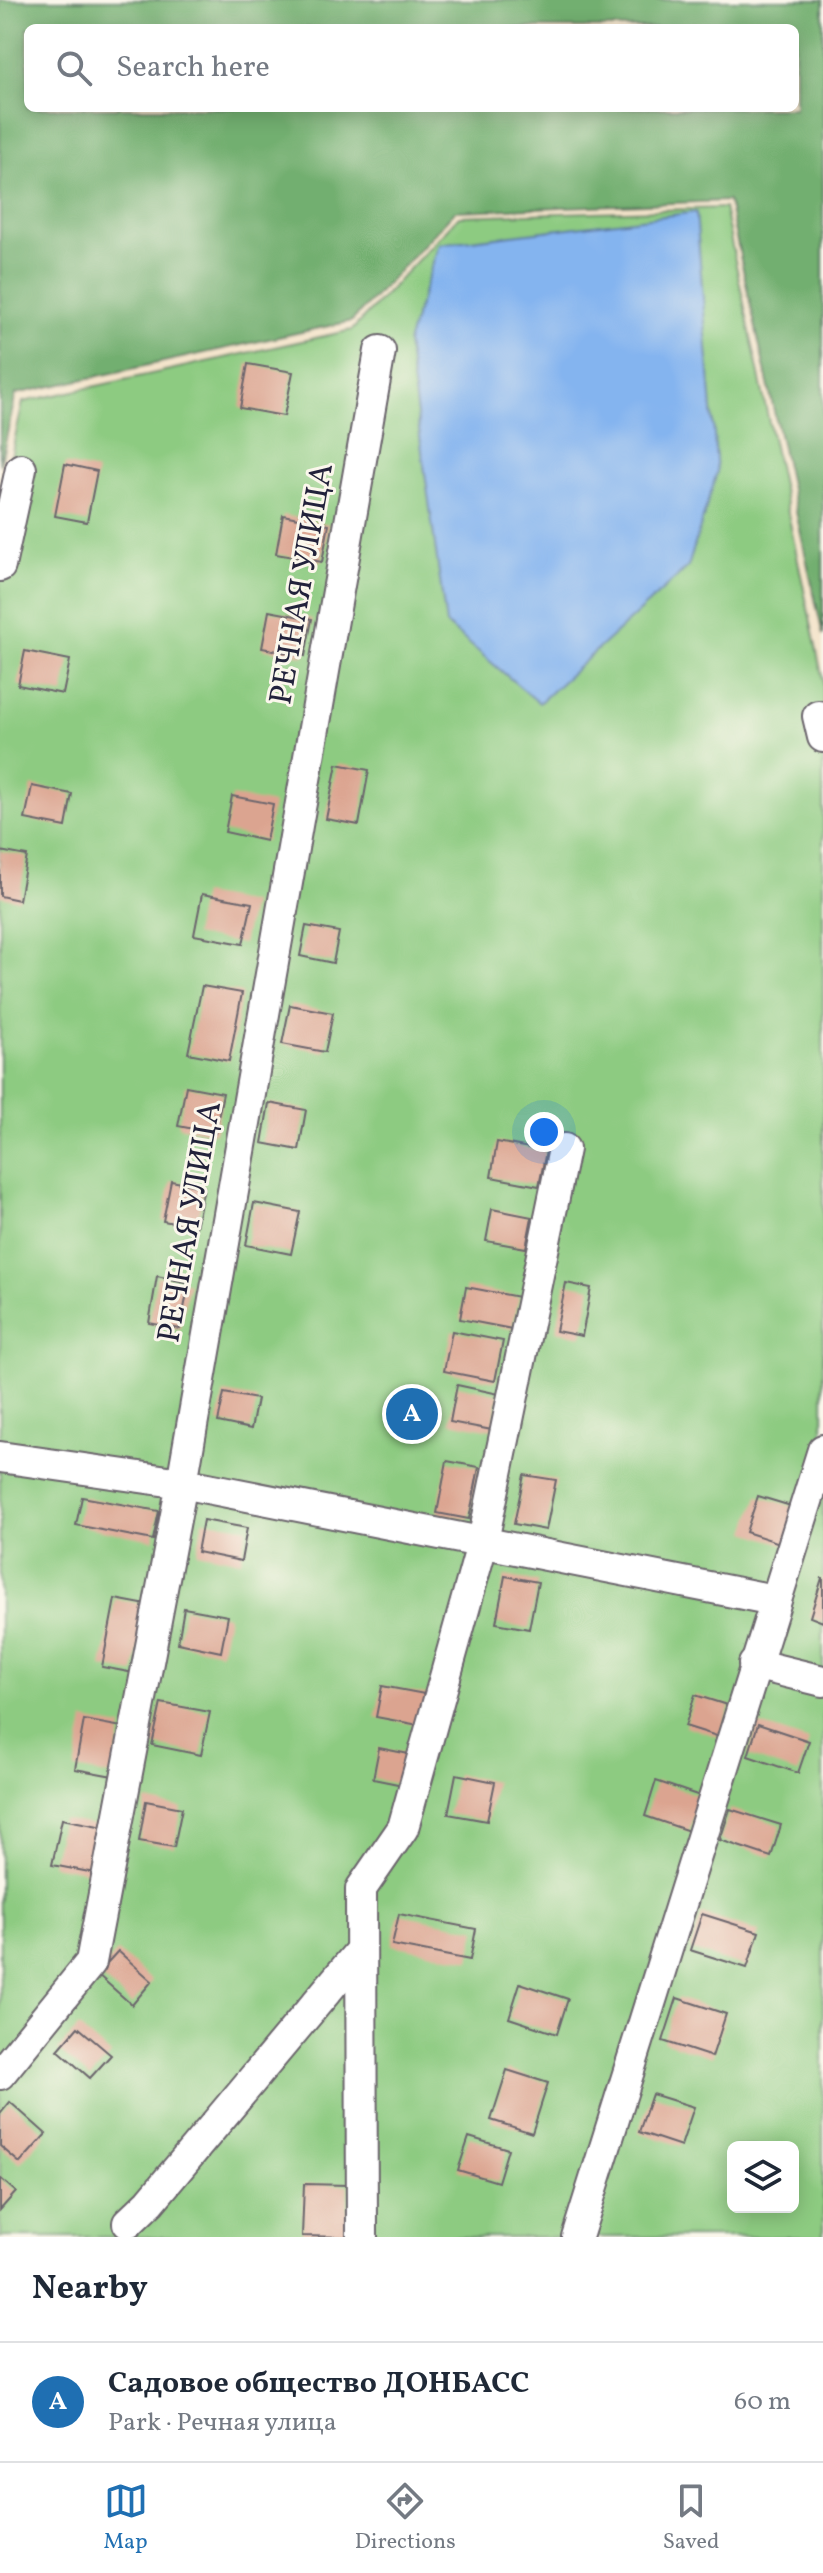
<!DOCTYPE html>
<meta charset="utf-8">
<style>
:root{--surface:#fff;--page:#f6f6f7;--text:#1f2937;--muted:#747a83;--line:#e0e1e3;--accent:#1f6fb2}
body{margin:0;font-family:Vollkorn,serif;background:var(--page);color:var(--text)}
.controls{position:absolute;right:24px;bottom:24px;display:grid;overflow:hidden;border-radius:12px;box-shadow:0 4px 20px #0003}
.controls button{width:72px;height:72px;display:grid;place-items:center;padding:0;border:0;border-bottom:2px solid var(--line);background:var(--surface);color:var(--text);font:40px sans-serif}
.you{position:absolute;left:544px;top:1132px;width:28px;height:28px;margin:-20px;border:6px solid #fff;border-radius:50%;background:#1a73e8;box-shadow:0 0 0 12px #1a73e833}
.badge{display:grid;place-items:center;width:52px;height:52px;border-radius:50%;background:var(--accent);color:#fff;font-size:26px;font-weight:700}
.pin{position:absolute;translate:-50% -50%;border:4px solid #fff;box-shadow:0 2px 8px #0006}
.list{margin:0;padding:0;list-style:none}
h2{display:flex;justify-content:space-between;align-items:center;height:104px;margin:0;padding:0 32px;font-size:34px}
h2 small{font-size:26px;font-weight:400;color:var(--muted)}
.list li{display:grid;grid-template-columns:52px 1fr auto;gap:24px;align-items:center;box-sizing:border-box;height:120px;padding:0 32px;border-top:2px solid var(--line)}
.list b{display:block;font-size:30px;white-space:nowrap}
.list p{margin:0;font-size:26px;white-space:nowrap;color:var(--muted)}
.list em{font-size:26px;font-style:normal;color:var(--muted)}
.icon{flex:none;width:44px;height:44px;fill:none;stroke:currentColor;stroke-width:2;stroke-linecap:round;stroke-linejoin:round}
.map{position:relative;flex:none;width:823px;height:2237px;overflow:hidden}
.search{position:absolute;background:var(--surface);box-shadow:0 4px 20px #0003;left:24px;right:24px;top:24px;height:88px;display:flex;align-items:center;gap:20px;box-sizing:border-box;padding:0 28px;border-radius:12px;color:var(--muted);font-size:30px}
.sheet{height:224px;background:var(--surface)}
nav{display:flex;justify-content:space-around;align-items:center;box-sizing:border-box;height:112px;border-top:2px solid var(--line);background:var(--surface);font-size:22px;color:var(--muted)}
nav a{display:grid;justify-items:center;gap:4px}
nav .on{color:var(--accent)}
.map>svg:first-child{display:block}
</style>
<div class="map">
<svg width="823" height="2237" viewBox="0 0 823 2237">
<rect width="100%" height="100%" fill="#fbf7ec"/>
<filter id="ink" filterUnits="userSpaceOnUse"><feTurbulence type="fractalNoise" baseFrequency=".0125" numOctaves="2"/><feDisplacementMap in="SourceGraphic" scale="16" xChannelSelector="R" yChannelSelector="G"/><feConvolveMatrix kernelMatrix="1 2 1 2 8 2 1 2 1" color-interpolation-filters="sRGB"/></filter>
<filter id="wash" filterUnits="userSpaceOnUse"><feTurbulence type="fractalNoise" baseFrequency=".006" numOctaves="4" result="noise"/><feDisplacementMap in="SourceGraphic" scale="32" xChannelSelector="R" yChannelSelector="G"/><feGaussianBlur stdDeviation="1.8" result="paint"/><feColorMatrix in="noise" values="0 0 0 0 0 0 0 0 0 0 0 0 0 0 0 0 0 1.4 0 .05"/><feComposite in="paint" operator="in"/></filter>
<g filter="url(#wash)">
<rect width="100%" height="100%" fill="#f4e4cb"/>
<path fill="#8dcb81" stroke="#58765e" stroke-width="2" fill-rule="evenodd" d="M724,208l99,472v1557h-823v-1731l23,-104 329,-72 107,-114zM733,2147h60v60h-60z"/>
<path fill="#72af6f" stroke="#4a6855" stroke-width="2" fill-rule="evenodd" d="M0,0h823v635l-95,-434 -273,10 -103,110 -336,73 -16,71zM28,28h767v80h-767z"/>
<path fill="#84b4ef" stroke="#536b95" stroke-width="2" d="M696,212l21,260 -29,95 -149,136 -93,-79 -39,-281 32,-99z"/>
<g id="blocks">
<g fill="#dba490">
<path d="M248,364l45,8 -9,44 -44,-8z"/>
<path d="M65,464l32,7 -10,51 -32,-6z"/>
<path d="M283,515l46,9 -7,38 -46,-8z"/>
<path d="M269,611l43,8 -7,37 -43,-8z"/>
<path d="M25,651l45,9 -7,34 -45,-9z"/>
<path d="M337,764l32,6 -10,55 -33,-6z"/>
<path d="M32,786l40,8 -6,33 -41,-8z"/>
<path d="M232,796l41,8 -7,37 -41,-9z"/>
<path d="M0,851l27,5 -8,44 -19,-4z"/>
<path d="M202,894l50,9 -9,41 -49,-9z"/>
<path d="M306,926l33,6 -6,31 -33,-7z"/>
<path d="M202,986l40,7 -13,68 -41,-8z"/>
<path d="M290,1005l43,8 -8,39 -43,-8z"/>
<path d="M186,1086l37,7 -8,40 -37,-7z"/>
<path d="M269,1103l37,7 -7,40 -37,-7z"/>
<path d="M497,1142l49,9 -7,35 -48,-9z"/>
<path d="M171,1181l33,6 -8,40 -33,-6z"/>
<path d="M254,1203l46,9 -9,42 -45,-9z"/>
<path d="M492,1209l40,8 -6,31 -40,-7z"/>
<path d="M157,1276l32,7 -9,46 -31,-6z"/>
<path d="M566,1283l25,5 -9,48 -26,-5z"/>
<path d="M466,1287l53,10 -7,32 -52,-10z"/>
<path d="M452,1331l51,10 -8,40 -51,-10z"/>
<path d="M457,1385l42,9 -7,36 -42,-8z"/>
<path d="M224,1393l33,6 -6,30 -33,-7z"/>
<path d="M447,1461l32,6 -10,52 -32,-6z"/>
<path d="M524,1475l32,5 -10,50 -32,-6z"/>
<path d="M758,1496l43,13 -12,37 -43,-14z"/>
<path d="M82,1497l77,14 -6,29 -77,-15z"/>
<path d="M203,1520l44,8 -6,33 -44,-9z"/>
<path d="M505,1576l33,6 -9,47 -33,-6z"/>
<path d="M822,1578h1v44l-13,-5z"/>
<path d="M115,1599l32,6 -13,68 -32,-6z"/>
<path d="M184,1608l44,8 -7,36 -43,-9z"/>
<path d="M382,1686l48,9 -6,31 -48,-9z"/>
<path d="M695,1695l35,11 -10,31 -35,-11z"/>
<path d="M161,1703l49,9 -9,43 -49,-10z"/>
<path d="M84,1720l38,7 -9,49 -38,-7z"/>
<path d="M758,1724l51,17 -11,32 -50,-17z"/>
<path d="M379,1748l30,6 -6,31 -30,-6z"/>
<path d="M456,1774l39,8 -8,39 -39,-7z"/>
<path d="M656,1781l44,15 -11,35 -44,-15z"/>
<path d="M146,1801l36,7 -8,39 -35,-6z"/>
<path d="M730,1809l51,16 -10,32 -51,-17z"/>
<path d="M62,1819l42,8 -9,46 -43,-8z"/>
<path d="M399,1914l77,15 -6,31 -78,-15z"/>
<path d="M702,1914l57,18 -12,36 -57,-18z"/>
<path d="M118,1951l34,30 -20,24 -35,-31z"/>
<path d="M520,1983l48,16 -11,35 -48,-16z"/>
<path d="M677,1998l49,16 -14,43 -49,-16z"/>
<path d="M78,2027l33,28 -21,23 -32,-28z"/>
<path d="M507,2070l41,13 -16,50 -41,-13z"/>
<path d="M652,2094l42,13 -13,39 -42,-14z"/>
<path d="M10,2102l36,32 -26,29 -20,-17v-32z"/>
<path d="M469,2137l39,12 -10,33 -40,-12z"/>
<path d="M0,2178l16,14 -16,18z"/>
<path d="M304,2184l44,1 -1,52 -45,-1z"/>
</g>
</g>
</g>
<g filter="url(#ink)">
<use href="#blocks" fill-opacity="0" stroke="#6c666d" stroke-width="2"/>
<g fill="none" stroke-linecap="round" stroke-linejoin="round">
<defs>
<g id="street">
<path d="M0,566l21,-97"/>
<path d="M818,716l5,21"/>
<path d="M0,1457l182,26 592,117"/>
<path d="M754,1664l69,17"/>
<path d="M0,2074l91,-112 91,-479 198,-1132"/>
<path d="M128,2223l22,-21 211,-252"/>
<path d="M362,2237l-1,-348 42,-61 80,-287 81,-392"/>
<path d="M577,2237l246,-787"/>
</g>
</defs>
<use href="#street" stroke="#6c666d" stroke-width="34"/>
<use href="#street" stroke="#fff" stroke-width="30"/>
</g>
</g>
<g text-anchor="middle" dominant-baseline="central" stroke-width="6" stroke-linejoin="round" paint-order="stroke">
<g font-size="32" fill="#22223b" stroke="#fbf7ec">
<text transform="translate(303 584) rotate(-80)">РЕЧНАЯ УЛИЦА</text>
<text transform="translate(191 1222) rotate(-80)">РЕЧНАЯ УЛИЦА</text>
</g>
</g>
</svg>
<div class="controls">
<button><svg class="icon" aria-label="layers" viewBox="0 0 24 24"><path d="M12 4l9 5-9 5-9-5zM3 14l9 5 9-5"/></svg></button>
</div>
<div class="you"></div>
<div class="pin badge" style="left:412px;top:1414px">A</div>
<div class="search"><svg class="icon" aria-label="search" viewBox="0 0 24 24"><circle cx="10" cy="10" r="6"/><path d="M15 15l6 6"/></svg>Search here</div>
</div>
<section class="sheet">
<h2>Nearby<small></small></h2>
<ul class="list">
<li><span class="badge">A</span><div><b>Садовое общество ДОНБАСС</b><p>Park · Речная улица</p></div><em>60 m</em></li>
</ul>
</section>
<nav>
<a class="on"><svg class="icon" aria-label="map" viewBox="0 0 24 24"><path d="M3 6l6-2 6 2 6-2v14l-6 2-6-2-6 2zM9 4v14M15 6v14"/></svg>Map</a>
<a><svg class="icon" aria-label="directions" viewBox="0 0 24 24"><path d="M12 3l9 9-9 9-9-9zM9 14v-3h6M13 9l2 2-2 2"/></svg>Directions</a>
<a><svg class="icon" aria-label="saved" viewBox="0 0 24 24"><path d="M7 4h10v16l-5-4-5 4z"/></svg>Saved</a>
</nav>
